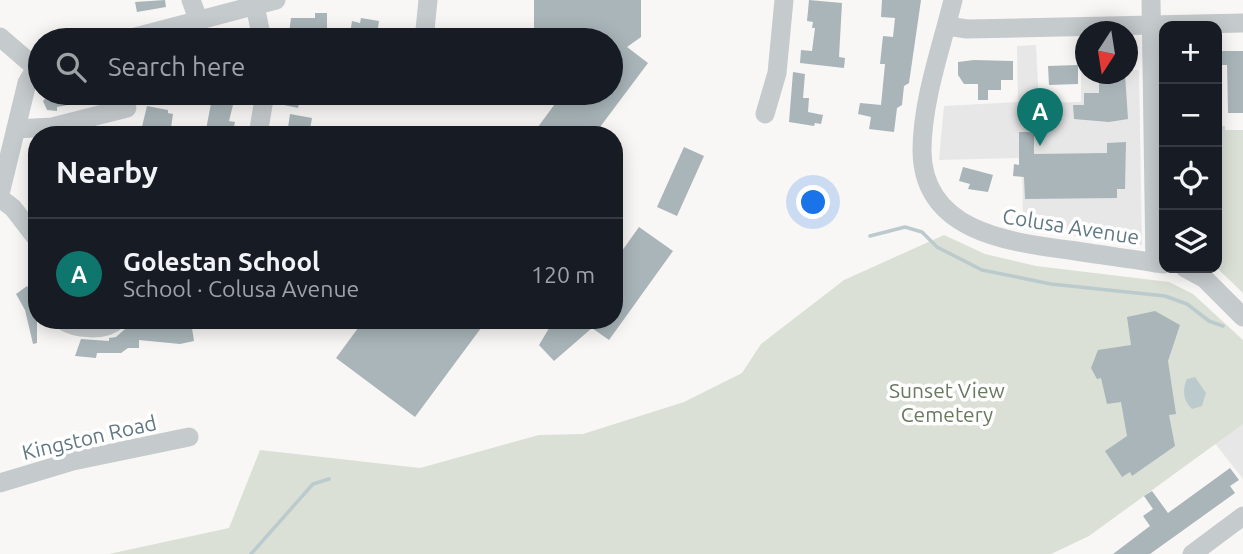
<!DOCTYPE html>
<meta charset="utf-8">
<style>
:root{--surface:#171b24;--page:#242831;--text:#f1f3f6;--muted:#9ea1a6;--line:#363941;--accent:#0f766e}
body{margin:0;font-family:Ubuntu,sans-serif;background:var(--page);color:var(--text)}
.controls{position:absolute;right:21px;top:21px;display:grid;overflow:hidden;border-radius:14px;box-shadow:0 4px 18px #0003}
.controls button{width:63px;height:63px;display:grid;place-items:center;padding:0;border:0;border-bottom:2px solid var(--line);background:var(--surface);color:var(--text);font:35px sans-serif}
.compass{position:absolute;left:1075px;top:21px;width:63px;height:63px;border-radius:50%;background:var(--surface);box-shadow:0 4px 18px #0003;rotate:192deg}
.you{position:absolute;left:814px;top:203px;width:24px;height:24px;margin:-18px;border:5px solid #fff;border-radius:50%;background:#1a73e8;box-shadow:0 0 0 10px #1a73e833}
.badge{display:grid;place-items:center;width:46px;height:46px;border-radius:50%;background:var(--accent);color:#fff;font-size:23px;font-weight:700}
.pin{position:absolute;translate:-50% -58px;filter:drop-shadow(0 2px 4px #0008)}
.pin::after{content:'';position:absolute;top:37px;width:24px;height:21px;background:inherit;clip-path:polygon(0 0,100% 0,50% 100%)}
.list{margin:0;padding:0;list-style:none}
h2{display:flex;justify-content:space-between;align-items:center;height:91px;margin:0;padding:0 28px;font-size:30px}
h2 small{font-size:23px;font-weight:400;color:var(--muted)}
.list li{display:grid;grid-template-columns:46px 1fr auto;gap:21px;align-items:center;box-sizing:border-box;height:112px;padding:0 28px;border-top:2px solid var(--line)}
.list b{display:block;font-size:26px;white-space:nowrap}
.list p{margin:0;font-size:23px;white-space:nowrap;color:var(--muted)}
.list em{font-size:23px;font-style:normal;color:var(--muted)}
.icon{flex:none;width:38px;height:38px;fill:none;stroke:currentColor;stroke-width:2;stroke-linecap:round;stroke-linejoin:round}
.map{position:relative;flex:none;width:1243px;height:554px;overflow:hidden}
.search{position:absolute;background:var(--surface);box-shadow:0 4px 18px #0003;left:28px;top:28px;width:595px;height:77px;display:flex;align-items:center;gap:18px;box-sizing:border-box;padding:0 24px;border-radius:38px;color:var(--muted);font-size:26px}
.panel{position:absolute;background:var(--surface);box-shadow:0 4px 18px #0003;left:28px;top:126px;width:595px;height:203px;border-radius:28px}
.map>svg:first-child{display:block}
</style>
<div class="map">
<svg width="1243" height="554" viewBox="0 0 1243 554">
<rect width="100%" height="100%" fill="#f8f7f5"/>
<g fill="#e6e7e6">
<path d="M1036,45l3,58 42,-1v-30l47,2v-4h11l3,175 -119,-16 -1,-71 -83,2 5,-54 74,-4 -1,-56z"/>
<path d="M1243,424v55l-29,-37z"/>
</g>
<g fill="#dae0d5">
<path d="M1217,126h8v4h18v163l-26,-25z"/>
<path d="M944,235l41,19 51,12 133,16 24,12 50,46v84l-154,112 -38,18h-942l120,-26 31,-78 160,18 119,-33 44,-1 101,-32 58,-29 19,-29 83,-64z"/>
</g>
<path fill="#bbcacc" d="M1195,377l11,16 -4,13 -10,3c-9,-8 -10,-20 -5,-30z"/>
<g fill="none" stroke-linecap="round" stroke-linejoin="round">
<g stroke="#bbcacc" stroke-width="3.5">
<path d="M870,236l35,-9 17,5 15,15 45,23 69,14 114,12 22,8 22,17 14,5"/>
<path d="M251,554l62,-70 16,-5"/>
</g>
</g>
<g fill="#a9b5b9">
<path d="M165,0l1,7 -29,5 -2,-10z"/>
<path d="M534,0h107v37l-14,10 21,16 -54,72h-62l31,-42h48v-53h-77z"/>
<path d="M809,0l33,3 -3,54 6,1 -1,10 -44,-5 1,-13 11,1 3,-23h-3l1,-6 -6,-1z"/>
<path d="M882,0h39l-12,83 -5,3 -2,19 -5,3 -3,24 -25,-3 2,-12 -13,-3 2,-11 21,2 4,-41h-5l3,-28 10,1 2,-19 -14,-1z"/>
<path d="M315,13h12v27h-39l3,-22h24z"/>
<path d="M361,18l18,3 -1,7 13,3 -1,9h-41l3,-19 8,2z"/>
<path d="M1217,51h26v62h-15l-1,-48h-10z"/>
<path d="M974,60l39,1v19h-12v10h-13v10h-10v-16h-14l-6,-9v-13z"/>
<path d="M1078,65v19l-29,1 -1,-19z"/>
<path d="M793,72l12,2 -2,24h6l-1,14 15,3 -2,9 -6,-1 -1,3 -25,-4z"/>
<path d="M1099,74h26l3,45 -19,3 -35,-3 -1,-14h11v-12h15z"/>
<path d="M50,93h65v3l-58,11v4l-10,-1 -4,-9z"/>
<path d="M213,93h23l-7,28 6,1 -3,13h-27z"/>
<path d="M286,93h15l-3,15 -14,-3z"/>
<path d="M147,106l21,4v3l5,1 -3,21h-30z"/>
<path d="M290,114l22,4 -3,17h-22z"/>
<path d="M1019,132h15v22l73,-1v-10l19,-1 -1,47h-8v9l-92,1 -1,-22 -11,-1 1,-12 5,1z"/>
<path d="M684,147l20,9 -27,60 -20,-9z"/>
<path d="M963,167l30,8 -5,17 -20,-3 2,-5 -11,-3z"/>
<path d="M639,227l34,24 -64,89 -17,-12 -38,33 -15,-16 15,-25h60v-58z"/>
<path d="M27,286l10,13v44l-4,1 -8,-34 -9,-16z"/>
<path d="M1155,311l25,14 -12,36 8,53 -7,1 6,31 -43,30 -2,-4 -8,5 -17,-26 22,-15 -6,-34 -14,2 -6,-26 -4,1 -6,-11 7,-18 33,-5 -4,-28z"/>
<path d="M150,320h26l16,8 2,13 -14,3 -41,-4v8h-11l-7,5h-24l-1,5 -21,-2 6,-17 28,2v-3l7,-1 9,-8 25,-3z"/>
<path d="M364,320h123l-72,97 -79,-59z"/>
<path d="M1230,468l9,12 -9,6 5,7 -85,61h-37l37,-28 -7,-10 10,-7 -9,-13 8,-5 16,22z"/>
</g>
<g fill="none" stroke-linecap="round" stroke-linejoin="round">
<g stroke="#c5cacd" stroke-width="19">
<path d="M191,0l7,19"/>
<path d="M953,0c-12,49 -31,101 -31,151 1,81 87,91 147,99 32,5 64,9 95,14"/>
<path d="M1151,0l4,263"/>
<path d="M255,5l7,35"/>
<path d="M947,26l20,3 276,-6"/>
<path d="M0,37l36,31"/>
<path d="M124,40l152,-40"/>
<path d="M424,40l4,-40"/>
<path d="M765,114l12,-41 7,-73"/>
<path d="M16,129l36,-2 75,-19"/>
<path d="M258,135l7,-42"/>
<path d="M0,194l27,-111 9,-15"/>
<path d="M0,198l13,10 24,31"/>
<path d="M1185,268l20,11 38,38"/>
<path d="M62,320c13,9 43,12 55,0"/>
<path d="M0,483l73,-22 116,-24"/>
<path d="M1192,554l51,-38"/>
</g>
</g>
<g text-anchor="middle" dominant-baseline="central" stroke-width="7" stroke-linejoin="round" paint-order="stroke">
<g font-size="21" fill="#617882" stroke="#fff">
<text transform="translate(1071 226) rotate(9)">Colusa Avenue</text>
<text transform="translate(89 437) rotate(-13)">Kingston Road</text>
</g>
<g font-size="21" fill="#687960" stroke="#fff">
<text x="947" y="390">Sunset View<tspan x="947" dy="24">Cemetery</tspan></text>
</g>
</g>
</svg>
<div class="controls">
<button>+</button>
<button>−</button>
<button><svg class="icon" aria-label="locate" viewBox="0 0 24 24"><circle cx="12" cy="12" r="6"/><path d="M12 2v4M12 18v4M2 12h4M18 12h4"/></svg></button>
<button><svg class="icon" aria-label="layers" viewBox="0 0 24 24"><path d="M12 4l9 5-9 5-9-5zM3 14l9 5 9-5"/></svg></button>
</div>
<svg class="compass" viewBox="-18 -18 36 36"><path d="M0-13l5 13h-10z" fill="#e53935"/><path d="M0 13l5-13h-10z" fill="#9ea1a6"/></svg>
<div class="you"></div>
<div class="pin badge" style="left:1040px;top:146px">A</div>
<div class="search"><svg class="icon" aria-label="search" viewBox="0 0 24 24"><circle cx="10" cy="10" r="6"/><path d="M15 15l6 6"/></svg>Search here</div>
<section class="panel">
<h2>Nearby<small></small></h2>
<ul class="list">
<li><span class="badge">A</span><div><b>Golestan School</b><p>School · Colusa Avenue</p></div><em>120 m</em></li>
</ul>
</section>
</div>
